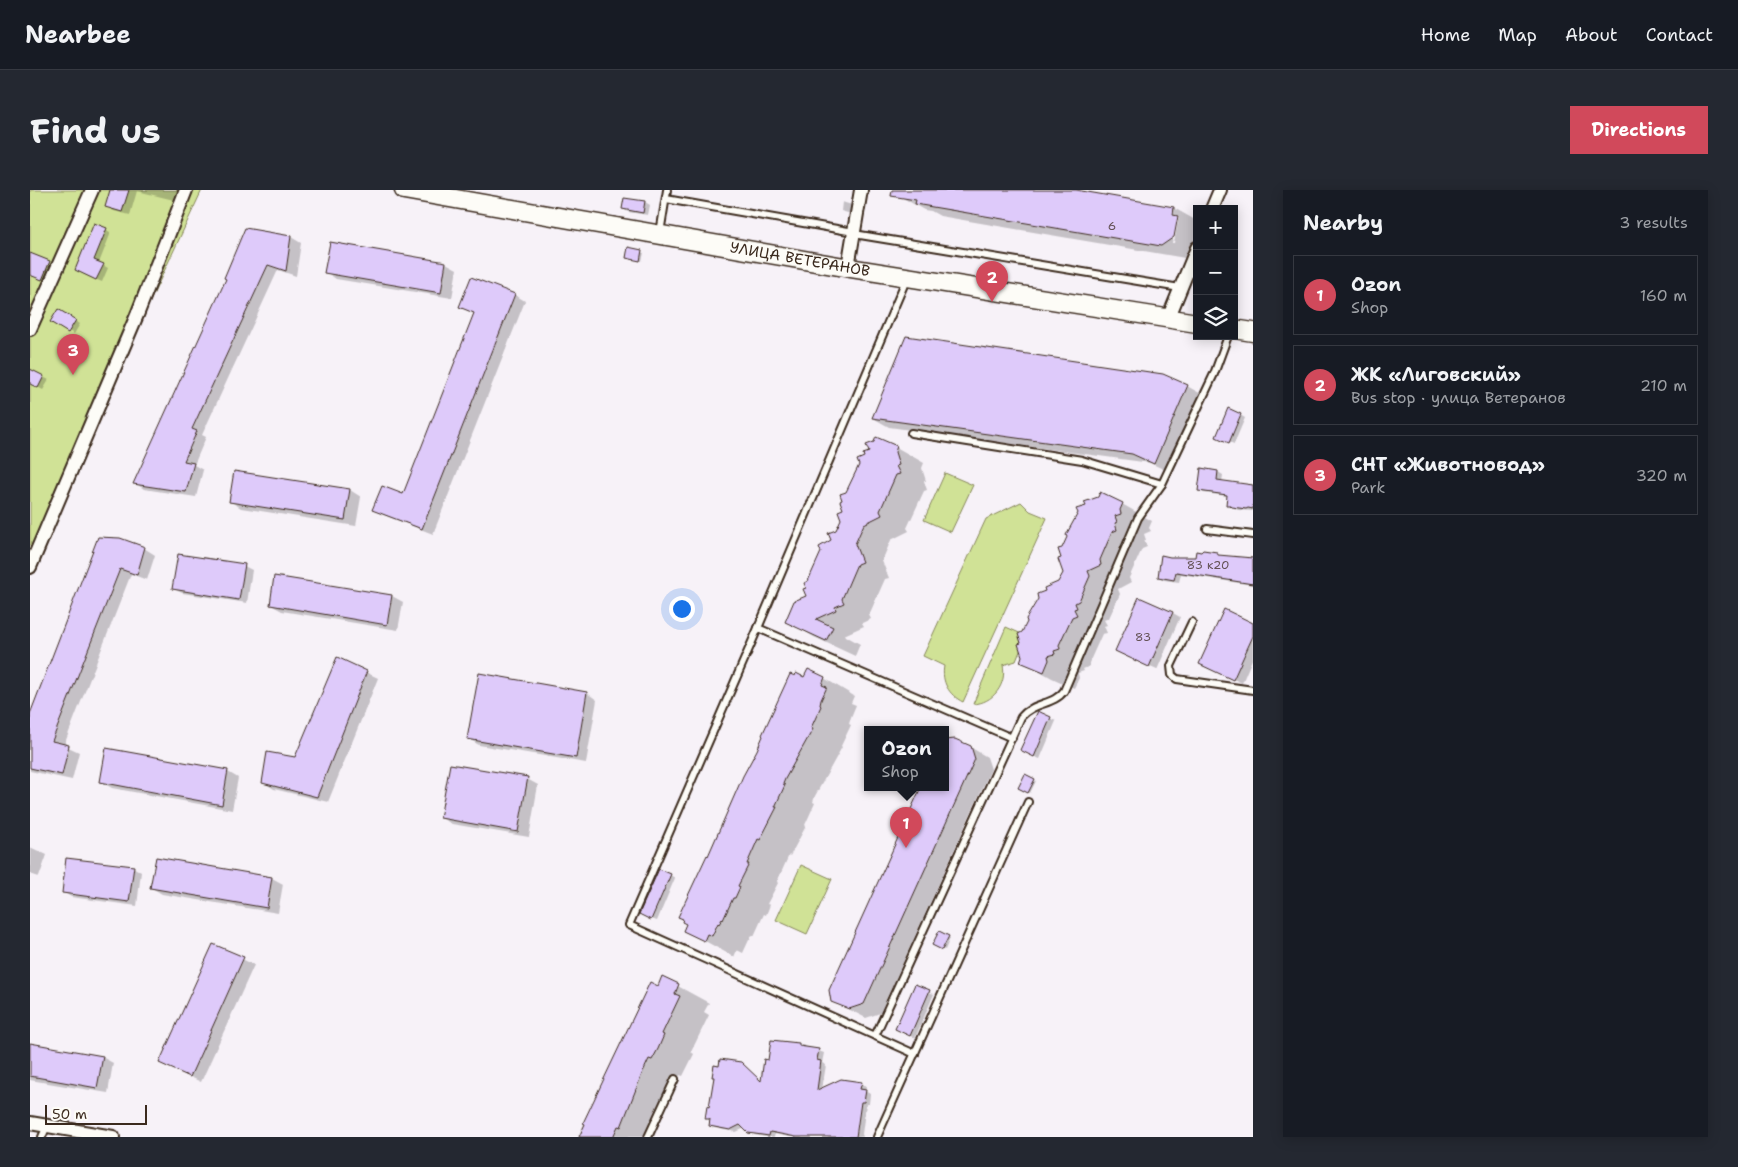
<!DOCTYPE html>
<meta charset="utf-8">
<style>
:root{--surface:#171b24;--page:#242831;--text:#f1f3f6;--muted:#9ea1a6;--line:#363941;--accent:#d1495b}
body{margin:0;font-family:"Shantell Sans",sans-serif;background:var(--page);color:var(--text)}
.controls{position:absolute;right:15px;top:15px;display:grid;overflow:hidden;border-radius:0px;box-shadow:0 2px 12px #0003}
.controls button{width:45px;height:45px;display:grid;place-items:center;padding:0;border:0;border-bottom:1px solid var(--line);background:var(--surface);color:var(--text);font:25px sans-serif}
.scale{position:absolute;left:15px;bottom:12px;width:102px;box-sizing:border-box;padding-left:5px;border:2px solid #3b2a1e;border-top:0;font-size:14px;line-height:18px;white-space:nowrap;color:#3b2a1e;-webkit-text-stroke:4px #fdfcf7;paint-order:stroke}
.you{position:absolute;left:651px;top:418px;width:18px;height:18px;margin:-12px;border:4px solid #fff;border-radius:50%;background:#1a73e8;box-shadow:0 0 0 8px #1a73e833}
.badge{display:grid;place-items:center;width:32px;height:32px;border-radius:50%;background:var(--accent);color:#fff;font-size:16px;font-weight:700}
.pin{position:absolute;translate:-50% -41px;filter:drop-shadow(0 1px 2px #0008)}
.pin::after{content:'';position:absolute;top:26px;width:18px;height:15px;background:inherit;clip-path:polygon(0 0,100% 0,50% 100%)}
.popup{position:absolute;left:834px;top:536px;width:85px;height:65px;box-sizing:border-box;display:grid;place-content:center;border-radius:0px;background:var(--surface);filter:drop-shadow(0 1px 4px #0005);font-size:16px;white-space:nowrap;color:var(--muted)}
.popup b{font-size:19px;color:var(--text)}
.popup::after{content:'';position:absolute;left:50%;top:100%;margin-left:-10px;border:10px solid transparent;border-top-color:var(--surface)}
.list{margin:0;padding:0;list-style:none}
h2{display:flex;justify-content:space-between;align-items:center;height:65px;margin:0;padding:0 20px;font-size:21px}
h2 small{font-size:16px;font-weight:400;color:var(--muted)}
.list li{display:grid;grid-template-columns:32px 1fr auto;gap:15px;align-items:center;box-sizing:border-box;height:80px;margin:0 10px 10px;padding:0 10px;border:1px solid var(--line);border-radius:0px}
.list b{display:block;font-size:19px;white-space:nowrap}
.list p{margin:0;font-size:16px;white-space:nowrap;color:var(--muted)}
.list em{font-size:16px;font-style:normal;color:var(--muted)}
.icon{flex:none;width:28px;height:28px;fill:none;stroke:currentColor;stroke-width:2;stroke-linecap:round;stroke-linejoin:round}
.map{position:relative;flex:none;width:1223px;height:947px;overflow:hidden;border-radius:0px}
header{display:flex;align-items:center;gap:30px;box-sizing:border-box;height:70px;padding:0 25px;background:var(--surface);border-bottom:1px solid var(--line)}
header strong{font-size:24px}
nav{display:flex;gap:28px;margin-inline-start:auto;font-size:18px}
.intro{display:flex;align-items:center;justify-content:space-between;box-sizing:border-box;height:120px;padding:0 30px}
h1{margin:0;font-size:35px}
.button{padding:12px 22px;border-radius:0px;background:var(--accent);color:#fff;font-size:18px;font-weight:700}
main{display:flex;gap:30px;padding:0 30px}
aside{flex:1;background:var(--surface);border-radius:0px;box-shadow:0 2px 12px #0003}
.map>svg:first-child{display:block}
</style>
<header>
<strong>Nearbee</strong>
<nav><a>Home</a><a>Map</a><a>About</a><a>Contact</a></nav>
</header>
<div class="intro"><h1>Find us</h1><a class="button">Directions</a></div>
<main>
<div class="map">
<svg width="1223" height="947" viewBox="0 0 1223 947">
<rect width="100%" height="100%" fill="#f7f2f8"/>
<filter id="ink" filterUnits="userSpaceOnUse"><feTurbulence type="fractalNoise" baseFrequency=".02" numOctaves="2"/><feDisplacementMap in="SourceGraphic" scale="10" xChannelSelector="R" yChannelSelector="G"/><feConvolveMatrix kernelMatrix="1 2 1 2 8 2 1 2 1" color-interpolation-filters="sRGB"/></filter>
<g filter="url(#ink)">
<g fill="#d0e296" stroke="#86865a">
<path d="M0,0h172l-172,369z"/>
<path d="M915,283l28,12 -22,47 -27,-12z"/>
<path d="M991,312l9,9 17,7 -84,184c-14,-7 -22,-20 -19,-36l-21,-10 63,-137z"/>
<path d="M976,437l20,9 -10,25 -13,4c4,20 -10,38 -30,39z"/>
<path d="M771,675l31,14 -25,55 -31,-14z"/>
</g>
<g fill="#0003" fill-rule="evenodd">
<path d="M81,0h70l-3,11 -41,-10 -7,24 -16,-4 -8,-4z"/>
<path d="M873,0h166l105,18 23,13v29l-12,8 -245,-42 -9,-5 -7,-1 -23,-13zM1147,26h2l-5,27h-2z"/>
<path d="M595,9l20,3 5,3 -2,10 -20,-3 -5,-3z"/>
<path d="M812,12l10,3 -1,9 -10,-3z"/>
<path d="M75,39l5,3v3l-11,28 9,5 -6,14 -21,-9z"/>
<path d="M216,39l45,8 10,6 -5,33 -18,-6 -76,165 4,2 -12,28 9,5 -7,27 -52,-8 -9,-6 93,-205z"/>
<path d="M301,54l115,19 11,6 -5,29 -116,-19 -10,-7z"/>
<path d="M599,59l15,4 -2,8 -15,-3z"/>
<path d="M3,65l22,10 -7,17 -18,-8v-12z"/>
<path d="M442,88l43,17 10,6 -92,233 -49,-19 -10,-6 29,-14 72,-181 -14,-7z"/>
<path d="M28,121l22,13 -6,10 -22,-13z"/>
<path d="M0,180l19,10 -6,10 -13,-7z"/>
<path d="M1157,196l16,9 -33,77 -20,-9 -261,-36 -16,-9z"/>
<path d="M1210,225l5,3 -11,26 -12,-5z"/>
<path d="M866,257l28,16 -2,5 4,13h-2l3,9 -3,1 -17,37 2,3 -18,9 -9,21 7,17 -4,1 -16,36 2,4 -9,4 2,3 -20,9 16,9 -5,12 -41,-19 -27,-16 21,-24 1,-16 28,-50 8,-21 2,-17z"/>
<path d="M205,282l115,18 11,7 -5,29 -115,-18 -11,-7z"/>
<path d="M1188,282l5,3 -1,7 31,4v25l-15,-1 -11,-6 1,-8 -24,-3 -5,-3z"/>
<path d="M1092,314l30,17 -3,7 2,3 -7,3 2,6h-2l3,7 -5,2 -13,29 2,4 -13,7 2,5 -11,24 -5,2 3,5 -3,1 3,7 -5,1 -13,29 1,3 -7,3 1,2 -6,2 1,5 -5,10 -22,-10 -30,-17 2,-5 -1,-23 17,-34 6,-8 13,-7z"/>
<path d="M69,349l45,9 11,7 -8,25 -16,-6 -67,171 15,7 -7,28 -42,-9v-54z"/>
<path d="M1186,364l5,2 32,4v25l-72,-11 -2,8 -15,-2 -5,-3 11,-19h26z"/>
<path d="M214,376l8,4 -5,33 -65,-10 -8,-4z"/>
<path d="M245,387l117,19 11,6 -5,28 -116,-19 -11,-6z"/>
<path d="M1195,421l28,13v33l-11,26 -33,-15z"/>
<path d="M1143,423l7,4 -23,53 -41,-19z"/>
<path d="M308,469l40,19 -50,124 -54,-13 -11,-7 32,-23z"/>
<path d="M775,488h19l30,18 -3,7 5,2 -5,12 -2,7 2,1 -10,21 1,1 -27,49 -2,6 2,1 -10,22 1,1 -16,30 -1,-1 -12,27 1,1 -11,21 3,1 -4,10 -2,-1 -10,22 -2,-1 -2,5h-1l-6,13 -6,-3 -3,7 -49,-27 24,-72z"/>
<path d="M557,503l10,7 -11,63 -107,-18 -10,-6z"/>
<path d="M1007,523l19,8 -16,38 -14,-6z"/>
<path d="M918,551l22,6 17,10 4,12 -111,244 -14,5 -34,-17 -2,-11 92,-203h23v-44z"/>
<path d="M198,582l10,6 -6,32 -120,-22 -11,-6z"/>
<path d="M995,586l11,5 -6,12 -10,-5z"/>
<path d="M497,589l11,6 -9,52 -77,-13 -11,-6z"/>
<path d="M0,657l17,8 -8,22 -9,-3z"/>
<path d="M103,677l8,5 -4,34 -66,-9 -8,-5z"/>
<path d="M640,685l5,3 -18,43 -11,-4z"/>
<path d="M242,688l11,6 -5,29 -116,-19 -10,-6z"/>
<path d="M910,743l10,5 -5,12 -11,-5z"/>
<path d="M184,755l40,20 -53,117 -40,-19z"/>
<path d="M633,788l46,25 -5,9 5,3 -18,37 3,2 -11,22 -3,-1 -8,16 -18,46h-76l73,-153 7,3z"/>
<path d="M899,802l5,2 -19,44 -13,-6z"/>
<path d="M769,854l25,9 -2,10 4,2 -4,24 40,-5 4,2 -1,5 5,3 -1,10h-3l-4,30 1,3h-73l-15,-3 -1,3h-7l-12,-2 -10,-7 -9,4 -21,-4 -5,-3 1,-4 -5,-3 14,-50 21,-5 21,19 7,-21z"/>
<path d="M0,855l72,12 11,6 -5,30 -78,-13z"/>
</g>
<g fill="#decafa" stroke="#3b2a1e">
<path d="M80,0h19l-7,22 -17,-5z"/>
<path d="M862,0h184l98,17 -1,8 5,1 -4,21 -13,9 -246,-42 1,-4 -25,-4z"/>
<path d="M594,8l21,3 -2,12 -21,-4z"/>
<path d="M64,33l13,5 -13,32 10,4 -8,16 -21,-10z"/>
<path d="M215,38l46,8 -5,35 -18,-6 -76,164 5,2 -13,30 10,2 -8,29 -53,-8 93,-205 -2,-1z"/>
<path d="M300,52l116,20 -5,31 -117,-20z"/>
<path d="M598,57l14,3 -2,11 -14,-3z"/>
<path d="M0,63l20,8 -8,19 -12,-5z"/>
<path d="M441,87l44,17 -93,235 -50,-19 10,-24 21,8 71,-181 -15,-6z"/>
<path d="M28,119l18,11 -8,13 -18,-11z"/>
<path d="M876,146l257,38 25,11 -34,79 -22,-10 -260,-36z"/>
<path d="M0,179l14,7 -6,12 -8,-4z"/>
<path d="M1198,218l13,6 -12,29 -13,-6z"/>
<path d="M846,247l21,9 -2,6 4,13 -3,1 4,8 -4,1 -16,36 2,4 -18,9 -9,20 7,18 -5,2 -15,35 2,4 -9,4 1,3 -20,9 17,8 -7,14 -41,-19 9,-21 12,-5 -3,-7 3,-1 -2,-5 4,-2 13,-29 -2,-5 12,-7 -3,-7 8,-3 5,-11 -3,-8 5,-2 -3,-8 2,-1 -2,-6 6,-2 13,-27 -2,-5 7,-3 -1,-3 6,-2 -3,-7 8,-3z"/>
<path d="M1171,278l17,3 -1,9 36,5v24l-5,-1 -2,1 -14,-2 -2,-2h-4l1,-10 -29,-4z"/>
<path d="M204,281l116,18 -5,31 -116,-18z"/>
<path d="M1070,302l23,11 -3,7 1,4 -6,2 2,6 -2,1 2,7 -5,2 -12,28 1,5 -13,6 2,5 -11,25 -4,2 2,5 -3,1 3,6 -5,2 -13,28 1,4 -6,2 1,3 -7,2 1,4 -5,12 -24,-10 2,-6 -4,-12 3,-1 -3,-9 4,-2 5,-10 -1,-3 12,-20 -1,-5 8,-3 -1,-3 14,-6 5,-9 -5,-14 3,-1 -3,-9 4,-1 5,-11 -1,-2 12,-22 -2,-4 10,-3 -2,-4 14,-5z"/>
<path d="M68,347l22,1 25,9 -8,28 -17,-6 -68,172 17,4 -7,30 -32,-7v-54z"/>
<path d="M1173,360l14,2 1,3 35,3v26l-77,-12 -2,8 -16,-3 3,-22 9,2h25l1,-6 5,1z"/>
<path d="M148,364l67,10 -6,36 -67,-11z"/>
<path d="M244,386l118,19 -5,30 -117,-20z"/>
<path d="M1109,407l34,15 -24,55 -34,-16z"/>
<path d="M1194,419l29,14v13l-20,44 -34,-16z"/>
<path d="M307,467l30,14 -50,126 -55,-14 5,-31 28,5z"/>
<path d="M778,479l17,8 -3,8 5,2 -6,13 -1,5 1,1 -10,22 2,1 -28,50 -2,5 2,1 -10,22h2l-17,33 -2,-1 -11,25h2l-11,22 2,1 -5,11h-2l-10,22 -1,-1 -3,5 -1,-1 -6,13 -5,-2 -3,7 -21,-10 3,-7 -4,-2 1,-3 -5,-2 29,-62 1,1 35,-80 14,-26 6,-14 -1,-1 28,-61 5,2 1,-3 8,4z"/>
<path d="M449,483l108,19 -11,66 -109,-19z"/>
<path d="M1008,521l13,6 -17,40 -14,-7z"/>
<path d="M925,549l16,7 4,13 -111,245 -15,5 -18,-7 -2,-12 92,-203h24v-47z"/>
<path d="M76,558l122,22 -6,35 -122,-23z"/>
<path d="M420,574l78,13 -10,55 -78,-14z"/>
<path d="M995,584l10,5 -7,14 -10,-5z"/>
<path d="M126,667l116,20 -5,31 -117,-20z"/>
<path d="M36,668l68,8 -5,36 -67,-9z"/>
<path d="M629,679l12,5 -20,46 -12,-6z"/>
<path d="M909,741l10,5 -7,14 -10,-5z"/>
<path d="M183,754l31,13 -54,120 -31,-14z"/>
<path d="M632,786l17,8 -4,10 5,2 -18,38 2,1 -6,14 -6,11 -3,-1 -7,15 -21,53 -3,-1 -5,11h-34l6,-13 -2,-1 67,-141 8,4z"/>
<path d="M885,794l15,6 -20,46 -15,-7z"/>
<path d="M741,850l28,3v3l20,3 -2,11 4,1 -4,29 24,-11 21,3 -2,7 6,1 -2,12h-3l-5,35h-60l-26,-5 -1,4 -21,-3 -8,-8 -10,5 -21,-4 1,-7h-5l2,-13 2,1 5,-30h-2l2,-12 5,1 1,-7 21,3 20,19 3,-22 4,1z"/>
<path d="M0,853l73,13 -6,32 -67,-12z"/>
</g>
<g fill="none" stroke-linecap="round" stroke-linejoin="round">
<defs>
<g id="lane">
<path d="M636,9l188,33"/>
<path d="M630,43l7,-43"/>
<path d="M824,44l326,54"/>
<path d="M876,90l-148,348 -129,297 286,129"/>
<path d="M881,243l171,27 80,24"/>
<path d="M1177,339l46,6"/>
<path d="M1162,432l-21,44 1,9 5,4 76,11"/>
<path d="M728,438l254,110"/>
<path d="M845,846l146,-319c12,-15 33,-12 43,-26l74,-173 24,-34 52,-110 14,-38"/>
<path d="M12,947l5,-11"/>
<path d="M618,947l27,-58"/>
<path d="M847,947l151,-335"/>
</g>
<g id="street">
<path d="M1182,19l8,-19"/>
<path d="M819,71l12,-71"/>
<path d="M1140,124l27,-66"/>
<path d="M0,139l62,-139"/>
<path d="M0,377l107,-252 49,-125"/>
<path d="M0,933l83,14"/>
</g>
<g id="secondary">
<path id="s1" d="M374,0l446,78 347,55"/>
<path d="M1204,139l19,3"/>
</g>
</defs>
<use href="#lane" stroke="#3b2a1e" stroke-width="10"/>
<use href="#street" stroke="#3b2a1e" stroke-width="16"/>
<use href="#secondary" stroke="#3b2a1e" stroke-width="21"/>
<use href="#lane" stroke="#fdfcf7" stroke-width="6"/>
<use href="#street" stroke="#fdfcf7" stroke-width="12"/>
<use href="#secondary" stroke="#fdfcf7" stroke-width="18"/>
</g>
</g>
<g text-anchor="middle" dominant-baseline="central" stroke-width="4" stroke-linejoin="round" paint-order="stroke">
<g font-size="12" fill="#645255">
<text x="1082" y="36">6</text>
<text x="1178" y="375">83 к20</text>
<text x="1113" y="447">83</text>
</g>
<g font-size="15" fill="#3b2a1e" stroke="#fdfcf7">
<text stroke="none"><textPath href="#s1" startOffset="402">УЛИЦА ВЕТЕРАНОВ</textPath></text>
</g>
</g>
</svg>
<div class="controls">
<button>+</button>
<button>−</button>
<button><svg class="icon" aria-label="layers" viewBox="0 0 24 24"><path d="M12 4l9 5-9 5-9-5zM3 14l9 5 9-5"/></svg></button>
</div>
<div class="scale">50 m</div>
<div class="you"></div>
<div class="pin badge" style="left:876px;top:658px">1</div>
<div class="popup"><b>Ozon</b>Shop</div>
<div class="pin badge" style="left:962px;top:112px">2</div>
<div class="pin badge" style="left:43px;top:185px">3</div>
</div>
<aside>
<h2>Nearby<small>3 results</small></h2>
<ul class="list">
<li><span class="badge">1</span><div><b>Ozon</b><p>Shop</p></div><em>160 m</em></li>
<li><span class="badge">2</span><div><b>ЖК «Лиговский»</b><p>Bus stop · улица Ветеранов</p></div><em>210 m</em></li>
<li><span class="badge">3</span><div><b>СНТ «Животновод»</b><p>Park</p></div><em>320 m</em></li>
</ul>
</aside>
</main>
